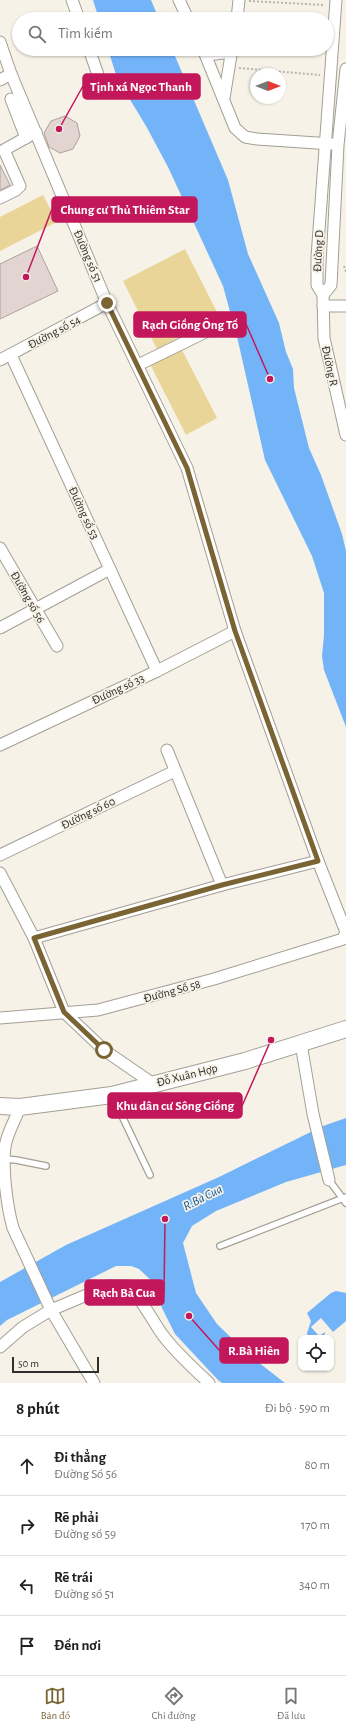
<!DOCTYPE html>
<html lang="vi">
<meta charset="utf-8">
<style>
:root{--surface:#fff;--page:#f2f2f2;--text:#222;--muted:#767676;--line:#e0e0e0;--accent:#7b6434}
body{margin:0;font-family:"Alegreya Sans",sans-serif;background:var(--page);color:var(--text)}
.controls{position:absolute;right:12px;bottom:12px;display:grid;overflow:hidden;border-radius:8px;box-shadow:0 1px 3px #0004}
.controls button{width:36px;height:36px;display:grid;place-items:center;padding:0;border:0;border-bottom:1px solid var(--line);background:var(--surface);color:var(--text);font:20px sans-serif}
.compass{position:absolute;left:250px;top:68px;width:36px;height:36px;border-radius:50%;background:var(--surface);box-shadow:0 1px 3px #0004;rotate:90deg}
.scale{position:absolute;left:12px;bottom:10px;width:87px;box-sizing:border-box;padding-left:4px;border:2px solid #312f2b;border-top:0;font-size:11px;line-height:14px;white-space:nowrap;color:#312f2b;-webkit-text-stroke:3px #f6f2e7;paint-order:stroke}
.stop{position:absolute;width:12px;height:12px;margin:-9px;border:3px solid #7b6434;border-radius:50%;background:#fff}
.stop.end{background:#7b6434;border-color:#fff;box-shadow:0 1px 4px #0008}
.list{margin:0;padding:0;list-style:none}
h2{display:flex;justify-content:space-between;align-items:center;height:52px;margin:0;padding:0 16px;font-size:17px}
h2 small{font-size:13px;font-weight:400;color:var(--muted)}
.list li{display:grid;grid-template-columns:26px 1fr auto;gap:12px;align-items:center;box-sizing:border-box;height:60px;padding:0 16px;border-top:1px solid var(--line)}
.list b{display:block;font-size:15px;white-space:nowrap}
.list p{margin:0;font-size:13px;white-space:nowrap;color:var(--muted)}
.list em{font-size:13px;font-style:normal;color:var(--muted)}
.icon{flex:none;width:22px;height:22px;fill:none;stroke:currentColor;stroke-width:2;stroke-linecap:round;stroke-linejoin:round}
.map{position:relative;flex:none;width:346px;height:1383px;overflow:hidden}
.search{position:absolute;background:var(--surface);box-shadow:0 1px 3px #0004;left:12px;right:12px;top:12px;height:44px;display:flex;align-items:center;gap:10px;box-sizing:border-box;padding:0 14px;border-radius:22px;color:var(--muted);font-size:15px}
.sheet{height:292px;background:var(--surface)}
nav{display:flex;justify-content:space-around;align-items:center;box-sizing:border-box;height:56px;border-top:1px solid var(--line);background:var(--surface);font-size:11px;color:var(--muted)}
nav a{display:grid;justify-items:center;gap:2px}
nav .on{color:var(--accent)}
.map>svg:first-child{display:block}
</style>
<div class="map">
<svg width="346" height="1383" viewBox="0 0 346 1383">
<rect width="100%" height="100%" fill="#f6f2e7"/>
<g fill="#ead599">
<path d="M43,195l14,27 -57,29v-34z"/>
<path d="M185,249l34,67 -62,33 -34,-68z"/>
<path d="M181,348l36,70 -31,17 -36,-71z"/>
</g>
<g fill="#73b4f9">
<path d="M93,0h58l8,19h-60z"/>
<path d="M108,49h64l56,131 20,74 31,69 7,29 7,17 1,19 15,60 12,27 21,59 4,17v176l-22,-57 -2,-14 2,-21v-42l-12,-37 -47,-96 -27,-119 -15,-55 -55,-119 -22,-41 -29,-48z"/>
<path d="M346,1118v47l-60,17 -70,29 -24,15 -9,17 13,50 21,31 33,32 35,27h-63l-4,-3 -43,-46 -13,-26 -6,-23 -17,-16 -8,-3h-15l-109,54 -7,6v-44l66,-37 153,-68 104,-51z"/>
<path d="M336,1291l10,2v28l-13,11 -12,-14 -10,9 8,9 6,-4 -1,6h-16l-1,-5 4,-12 -4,-8 24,-20z"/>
</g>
<g fill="#e1d4d1" stroke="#aea19f">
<path d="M65,116l12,7 3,13 -7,13 -13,4 -11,-6 -5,-14 7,-12z"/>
<path d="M0,165l10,20 -10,5z"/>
<path d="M37,246l21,45 -58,28v-55z"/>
</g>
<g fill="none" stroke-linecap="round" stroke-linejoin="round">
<defs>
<g id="service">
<path d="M113,1097l37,78"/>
<path d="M5,1159l11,1 30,6"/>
<path d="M329,1180l17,23"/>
<path d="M220,1246l126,-49"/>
</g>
<g id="minor">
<path d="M72,0l7,19"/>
<path d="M179,0l9,19"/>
<path d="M336,0l-19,257v28l6,10 1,43 22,97"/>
<path d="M237,19l2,-19"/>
<path d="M0,42l11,32 96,229 80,165 48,163 83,230 28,71 -3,7 -3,1 -126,39 -116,31 -98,8"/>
<path d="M89,49l15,43"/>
<path d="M203,49l32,79 10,9 12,2 75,5"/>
<path d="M206,55l18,-2 4,-4"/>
<path d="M0,80l11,-6"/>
<path d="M224,98l8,-49"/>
<path d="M11,99l15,39"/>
<path d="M0,198l16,-8 4,-4 -16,-36 32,-18"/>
<path d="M323,295l8,-10 7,-140 8,-76"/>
<path d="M323,306h23"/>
<path d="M11,355l146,316"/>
<path d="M0,360l107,-57"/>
<path d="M138,365l80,-39"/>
<path d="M0,548l57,98"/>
<path d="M0,628l110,-59"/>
<path d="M0,745l157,-74 78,-40"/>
<path d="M167,750l55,135"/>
<path d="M0,855l175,-84"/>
<path d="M0,873l34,65 30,74 40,38 48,33"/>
<path d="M34,938l188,-53 96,-24"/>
<path d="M301,1044l12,70 16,66"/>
<path d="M20,1107c-4,11 -11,23 -14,35 -5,21 1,65 7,86l38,82 43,73"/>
<path d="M0,1347l23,-20 28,-17 57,-24h21c13,14 22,32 33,48 13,18 31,34 47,49"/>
</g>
<path id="secondary" d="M0,1106l20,1 92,-12 133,-34 101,-32"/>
</defs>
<use href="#service" stroke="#a39f95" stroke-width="8"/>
<use href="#minor" stroke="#a39f95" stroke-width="13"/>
<use href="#secondary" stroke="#a39f95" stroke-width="18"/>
<g stroke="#b7b4ab" stroke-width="2" stroke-dasharray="2 2" stroke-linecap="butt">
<path d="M249,1l75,4"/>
<path d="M239,68l81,7"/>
<path d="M344,266l2,6"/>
</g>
<use href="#service" stroke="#fff" stroke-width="5.5"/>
<use href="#minor" stroke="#fff" stroke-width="11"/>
<use href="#secondary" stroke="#fff" stroke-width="16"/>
</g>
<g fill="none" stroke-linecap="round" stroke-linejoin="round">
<path stroke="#7b6434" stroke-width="5" d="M104,1050l-40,-38 -30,-74 188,-53 96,-24 -83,-230 -48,-163 -80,-165"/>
</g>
<g text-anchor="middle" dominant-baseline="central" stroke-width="3.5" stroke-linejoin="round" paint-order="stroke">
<g font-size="12" fill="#312f2b" stroke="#f6f2e7">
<text transform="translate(318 251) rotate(-87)">Đường D</text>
<text transform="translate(88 256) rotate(67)">Đường số 51</text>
<text transform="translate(54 332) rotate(-28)">Đường số 54</text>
<text transform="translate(330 366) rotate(78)">Đường R</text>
<text transform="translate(84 513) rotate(65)">Đường số 53</text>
<text transform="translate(28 597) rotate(60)">Đường số 56</text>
<text transform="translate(118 689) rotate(-25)">Đường số 33</text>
<text transform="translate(88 813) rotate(-26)">Đường số 60</text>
<text transform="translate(172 991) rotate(-15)">Đường Số 58</text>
<text transform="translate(187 1075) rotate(-14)">Đỗ Xuân Hợp</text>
</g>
<g font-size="13" font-style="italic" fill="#115593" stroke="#f6f2e7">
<text transform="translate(203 1198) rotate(-27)">R.Bà Cua</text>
</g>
</g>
<path fill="none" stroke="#c2185b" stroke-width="1.5" d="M59 129L83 86M26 277L52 209M270 379L246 324M271 1040L242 1106M165 1219L164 1293M189 1316L220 1351"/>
<g fill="#c2185b" stroke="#f6f2e7" stroke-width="1.5">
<circle cx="59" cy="129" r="4"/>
<circle cx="26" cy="277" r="4"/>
<circle cx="270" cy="379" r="4"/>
<circle cx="271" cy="1040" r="4"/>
<circle cx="165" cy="1219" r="4"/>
<circle cx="189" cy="1316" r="4"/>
</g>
<g fill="#c2185b" stroke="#c2185b" stroke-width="1.5">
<rect x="83" y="74" width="117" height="25" rx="4"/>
<rect x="52" y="197" width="145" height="25" rx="4"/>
<rect x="134" y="312" width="112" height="25" rx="4"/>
<rect x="108" y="1093" width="134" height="25" rx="4"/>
<rect x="85" y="1280" width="79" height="25" rx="4"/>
<rect x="220" y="1338" width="68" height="25" rx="4"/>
</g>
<g font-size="13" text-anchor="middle" font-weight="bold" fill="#fff">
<text x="141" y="91">Tịnh xá Ngọc Thanh</text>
<text x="125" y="214">Chung cư Thủ Thiêm Star</text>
<text x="190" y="329">Rạch Giồng Ông Tố</text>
<text x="175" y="1110">Khu dân cư Sông Giồng</text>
<text x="124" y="1297">Rạch Bà Cua</text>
<text x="254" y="1355">R.Bà Hiên</text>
</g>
</svg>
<div class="controls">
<button><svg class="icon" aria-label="locate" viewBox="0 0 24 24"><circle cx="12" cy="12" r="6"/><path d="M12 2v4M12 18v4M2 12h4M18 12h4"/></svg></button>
</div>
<svg class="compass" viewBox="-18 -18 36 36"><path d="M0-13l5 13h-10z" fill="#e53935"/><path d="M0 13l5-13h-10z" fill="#767676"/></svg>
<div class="scale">50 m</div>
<div class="stop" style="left:104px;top:1050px"></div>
<div class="stop end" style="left:107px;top:303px"></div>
<div class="search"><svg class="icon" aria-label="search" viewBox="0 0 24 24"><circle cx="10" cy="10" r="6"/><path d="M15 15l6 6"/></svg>Tìm kiếm</div>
</div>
<section class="sheet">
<h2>8 phút<small>Đi bộ · 590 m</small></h2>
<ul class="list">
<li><svg class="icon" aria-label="ahead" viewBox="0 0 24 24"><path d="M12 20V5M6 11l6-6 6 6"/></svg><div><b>Đi thẳng</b><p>Đường Số 56</p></div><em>80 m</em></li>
<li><svg class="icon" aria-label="right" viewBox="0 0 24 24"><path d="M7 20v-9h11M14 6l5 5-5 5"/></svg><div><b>Rẽ phải</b><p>Đường số 59</p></div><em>170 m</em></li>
<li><svg class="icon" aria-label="left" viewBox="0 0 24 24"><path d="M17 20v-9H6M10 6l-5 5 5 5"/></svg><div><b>Rẽ trái</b><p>Đường số 51</p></div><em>340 m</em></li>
<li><svg class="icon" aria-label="arrive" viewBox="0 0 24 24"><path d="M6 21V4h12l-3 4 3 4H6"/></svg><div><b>Đến nơi</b></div></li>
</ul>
</section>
<nav>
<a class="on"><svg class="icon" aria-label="map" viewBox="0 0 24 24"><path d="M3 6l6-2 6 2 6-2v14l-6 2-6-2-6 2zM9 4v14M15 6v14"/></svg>Bản đồ</a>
<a><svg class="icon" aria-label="directions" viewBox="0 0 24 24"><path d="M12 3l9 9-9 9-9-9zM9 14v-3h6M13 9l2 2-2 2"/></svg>Chỉ đường</a>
<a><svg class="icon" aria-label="saved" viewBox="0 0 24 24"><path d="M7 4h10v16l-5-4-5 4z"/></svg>Đã lưu</a>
</nav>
